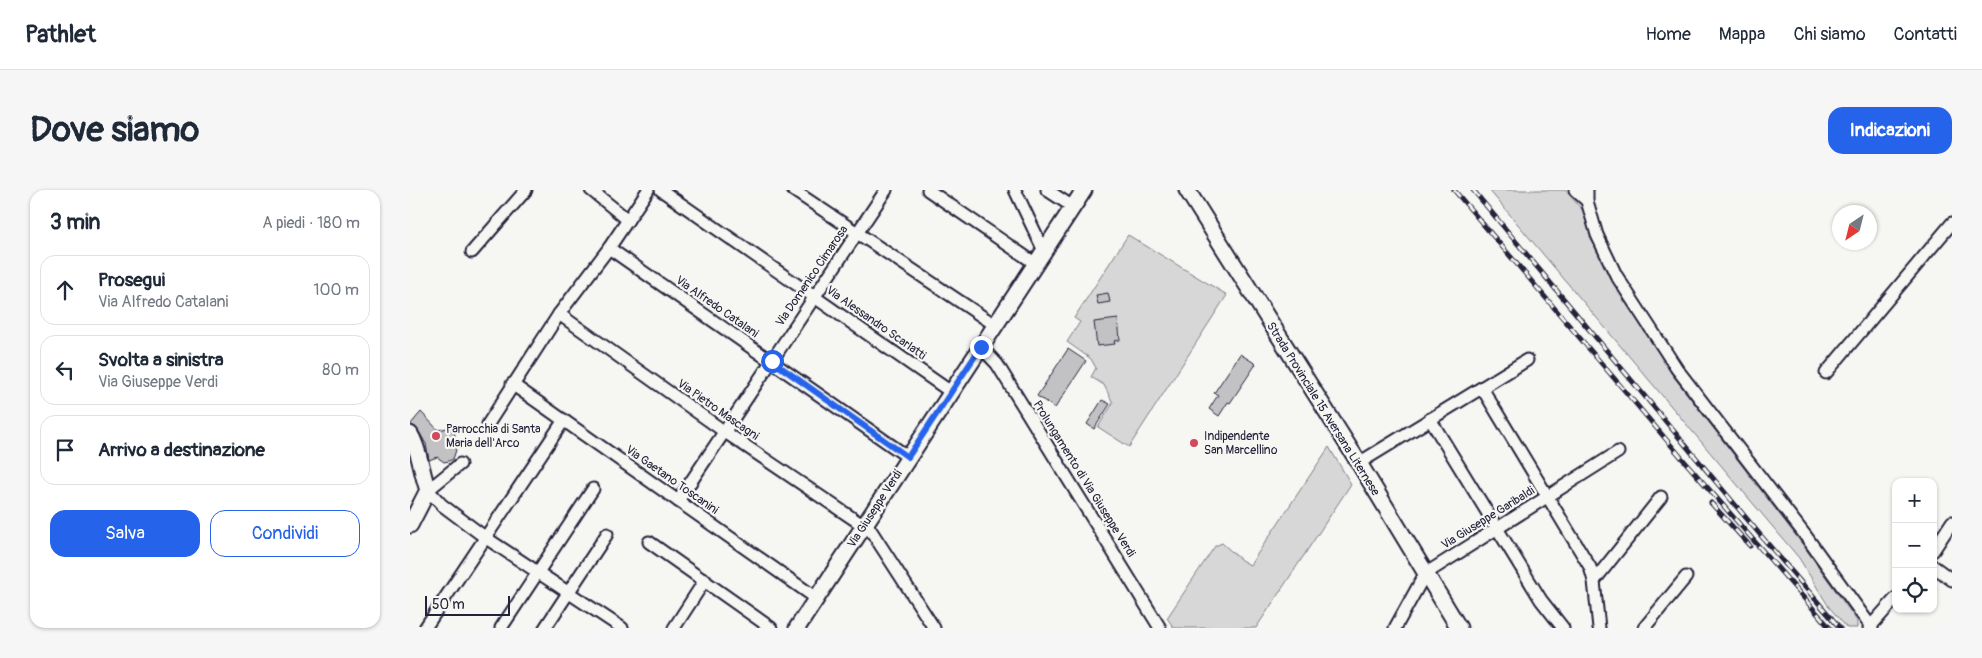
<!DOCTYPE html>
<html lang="it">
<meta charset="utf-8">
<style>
:root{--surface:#fff;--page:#f6f6f7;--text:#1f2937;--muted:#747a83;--line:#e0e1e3;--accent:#2563eb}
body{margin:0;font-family:Pangolin,sans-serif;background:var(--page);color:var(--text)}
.controls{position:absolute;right:15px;bottom:15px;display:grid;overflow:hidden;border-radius:10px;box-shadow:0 1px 4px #0004}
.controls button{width:45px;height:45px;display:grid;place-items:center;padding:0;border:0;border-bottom:1px solid var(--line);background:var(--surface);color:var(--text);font:25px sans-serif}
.compass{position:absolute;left:1422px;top:15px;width:45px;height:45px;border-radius:50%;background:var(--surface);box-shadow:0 1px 4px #0004;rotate:215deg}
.scale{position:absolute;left:15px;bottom:12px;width:85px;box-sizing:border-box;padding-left:5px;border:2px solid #22223b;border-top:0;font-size:14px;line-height:18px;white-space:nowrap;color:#22223b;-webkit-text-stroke:4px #f6f6f2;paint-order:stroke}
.stop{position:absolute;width:15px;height:15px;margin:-11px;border:4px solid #2563eb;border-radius:50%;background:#fff}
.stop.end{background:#2563eb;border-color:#fff;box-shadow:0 1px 5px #0008}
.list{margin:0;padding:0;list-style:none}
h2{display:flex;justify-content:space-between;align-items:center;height:65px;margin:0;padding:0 20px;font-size:21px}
h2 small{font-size:16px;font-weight:400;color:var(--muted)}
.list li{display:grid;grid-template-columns:32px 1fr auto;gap:15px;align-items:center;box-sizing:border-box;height:70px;margin:0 10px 10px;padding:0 10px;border:1px solid var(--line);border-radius:15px}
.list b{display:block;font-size:19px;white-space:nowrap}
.list p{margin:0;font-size:16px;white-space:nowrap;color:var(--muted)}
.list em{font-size:16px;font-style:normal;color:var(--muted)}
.actions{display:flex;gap:10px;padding:15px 20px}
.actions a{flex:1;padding:11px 0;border:1px solid var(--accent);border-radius:15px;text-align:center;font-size:18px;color:var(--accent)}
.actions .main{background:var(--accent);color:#fff}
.icon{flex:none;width:28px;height:28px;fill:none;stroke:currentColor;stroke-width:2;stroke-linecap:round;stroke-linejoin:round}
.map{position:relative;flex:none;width:1542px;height:438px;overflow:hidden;border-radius:15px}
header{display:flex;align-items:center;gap:30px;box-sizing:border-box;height:70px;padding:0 25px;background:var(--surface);border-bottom:1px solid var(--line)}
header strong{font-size:24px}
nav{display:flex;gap:28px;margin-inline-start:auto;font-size:18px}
.intro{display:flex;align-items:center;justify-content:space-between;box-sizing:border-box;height:120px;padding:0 30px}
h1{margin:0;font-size:35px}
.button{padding:12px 22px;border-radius:15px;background:var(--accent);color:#fff;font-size:18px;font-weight:700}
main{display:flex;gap:30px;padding:0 30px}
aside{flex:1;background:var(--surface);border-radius:15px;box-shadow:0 1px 4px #0004}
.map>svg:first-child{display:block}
</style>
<header>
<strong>Pathlet</strong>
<nav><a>Home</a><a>Mappa</a><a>Chi siamo</a><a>Contatti</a></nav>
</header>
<div class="intro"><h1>Dove siamo</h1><a class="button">Indicazioni</a></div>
<main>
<aside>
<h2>3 min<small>A piedi · 180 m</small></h2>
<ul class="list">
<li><svg class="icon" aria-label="ahead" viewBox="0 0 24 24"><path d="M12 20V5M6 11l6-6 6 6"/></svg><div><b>Prosegui</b><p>Via Alfredo Catalani</p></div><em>100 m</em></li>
<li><svg class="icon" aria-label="left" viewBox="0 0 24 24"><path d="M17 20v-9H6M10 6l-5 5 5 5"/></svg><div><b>Svolta a sinistra</b><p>Via Giuseppe Verdi</p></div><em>80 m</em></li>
<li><svg class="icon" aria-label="arrive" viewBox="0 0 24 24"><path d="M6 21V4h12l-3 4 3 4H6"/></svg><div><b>Arrivo a destinazione</b></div></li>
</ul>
<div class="actions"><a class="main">Salva</a><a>Condividi</a></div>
</aside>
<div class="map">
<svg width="1542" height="438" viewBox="0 0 1542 438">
<rect width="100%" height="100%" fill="#f6f6f2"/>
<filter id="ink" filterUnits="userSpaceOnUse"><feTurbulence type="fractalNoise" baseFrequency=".02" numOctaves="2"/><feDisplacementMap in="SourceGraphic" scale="10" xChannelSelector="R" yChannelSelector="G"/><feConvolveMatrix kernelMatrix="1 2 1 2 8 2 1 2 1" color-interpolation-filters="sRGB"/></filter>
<g filter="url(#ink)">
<g fill="#d7d7d7" stroke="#7c7c89">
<path d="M1079,0h76l20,23 12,37 74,123 132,172 54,76v7h-10l-18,-21 -30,-49z"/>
<path d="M718,45l99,60 -98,152 -31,-20 15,-24 -9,-18 -13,-8 5,-9 -5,-9 -24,-17 13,-20 -6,-4z"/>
<path d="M919,257l22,37 -95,144h-82l-7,-10 48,-72 7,-3 19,17 9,5z"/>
</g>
<g fill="#c2c2c4" stroke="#22223b">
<path d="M698,103l2,9 -12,2 -2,-9z"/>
<path d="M708,129l2,21 -6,1 1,3 -18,2 -3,-24z"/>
<path d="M658,159l18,12 -31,47 -18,-12z"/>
<path d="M830,164l16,10 -26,39 -2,-1 -9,14 -10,-7 9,-14 -4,-2z"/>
<path d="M692,210l8,4 -16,25 -7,-5z"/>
<path d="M11,222l17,18 9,-2 6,3 2,3 -1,4 -4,3 6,9 -3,9 -4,2 -5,1 -7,-5 -8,3 -3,-16 -8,-14 -8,-5z"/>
</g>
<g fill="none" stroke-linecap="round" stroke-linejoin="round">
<defs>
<g id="street">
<path d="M181,0l37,30"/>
<path d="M251,0l290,202"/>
<path d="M383,0l202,135"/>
<path d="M518,0l108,74"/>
<path d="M605,0l29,61"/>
<path d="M637,0l26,17"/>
<path d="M1165,0l12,11"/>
<path d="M1177,0v11l10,34 19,40 61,94 128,166 67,93"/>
<path d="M199,58l299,209"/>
<path d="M62,62l54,-62"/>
<path d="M149,124l166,118 139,94"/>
<path d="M571,157l16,17 163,264"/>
<path d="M1416,183l126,-150"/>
<path d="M102,194l304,214"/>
<path d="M1072,198l108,179 4,14 5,47"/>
<path d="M1020,229l111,181 22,28"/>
<path d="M78,234l71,-110 50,-66 39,-58"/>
<path d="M949,273l168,-103"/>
<path d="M50,274l-32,26 14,15 44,33 136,90"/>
<path d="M268,311l208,-311"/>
<path d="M456,333l68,105"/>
<path d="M239,352l122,86"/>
<path d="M1523,361l19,-29"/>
<path d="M1523,376l19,14"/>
<path d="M1184,391l67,-84"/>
<path d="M15,438l139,-208"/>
<path d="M91,438l92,-139"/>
<path d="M135,438l62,-94"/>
<path d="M264,438l31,-48"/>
<path d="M985,438l30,-54 193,-122"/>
<path d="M1234,438l42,-51"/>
<path d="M1459,438l27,-30"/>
</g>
<g id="secondary">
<path d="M777,0l172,273 100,165"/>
<path d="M0,244c10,16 11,38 18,56l-18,35"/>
<path d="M387,438l287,-438"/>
</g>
</defs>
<use href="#street" stroke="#22223b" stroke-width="15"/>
<use href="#secondary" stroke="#22223b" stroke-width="19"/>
<use href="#street" stroke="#f6f6f2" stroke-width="11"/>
<use href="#secondary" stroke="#f6f6f2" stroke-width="15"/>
<defs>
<g id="rail">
<path d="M1044,0l233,274 143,164"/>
<path d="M1063,0l289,347 78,91"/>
<path d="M1301,313l39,43"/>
</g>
</defs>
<use href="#rail" stroke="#22223b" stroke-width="5"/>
<use href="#rail" stroke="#f6f6f2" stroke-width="3" stroke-dasharray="9" stroke-linecap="butt"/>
</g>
</g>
<g fill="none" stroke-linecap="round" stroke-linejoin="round" filter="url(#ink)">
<path stroke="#2563eb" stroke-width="6" d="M362,171l136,96 73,-110"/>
</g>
<g fill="#d1495b" stroke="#f6f6f2" stroke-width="2">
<circle cx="26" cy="246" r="5"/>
<circle cx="784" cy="253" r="5"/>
</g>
<g text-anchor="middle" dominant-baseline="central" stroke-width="4.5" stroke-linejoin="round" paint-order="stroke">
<g font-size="12" fill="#22223b" stroke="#f6f6f2">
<text transform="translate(402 86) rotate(-56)">Via Domenico Cimarosa</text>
<text transform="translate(307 117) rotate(35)">Via Alfredo Catalani</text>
<text transform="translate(466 133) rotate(35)">Via Alessandro Scarlatti</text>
<text transform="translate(913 219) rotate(58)">Strada Provinciale 15 Aversana Liternese</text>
<text transform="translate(308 220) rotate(35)">Via Pietro Mascagni</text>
<text transform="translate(674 289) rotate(58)">Prolungamento di Via Giuseppe Verdi</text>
<text transform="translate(262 290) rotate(35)">Via Gaetano Toscanini</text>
<text transform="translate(465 319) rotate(-57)">Via Giuseppe Verdi</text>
<text transform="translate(1078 328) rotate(-32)">Via Giuseppe Garibaldi</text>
</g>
<g font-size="12" fill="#22223b" stroke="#f6f6f2" text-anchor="start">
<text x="36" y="239">Parrocchia di Santa<tspan x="36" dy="14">Maria dell'Arco</tspan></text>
<text x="794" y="246">Indipendente<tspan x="794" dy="14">San Marcellino</tspan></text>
</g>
</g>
</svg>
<div class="controls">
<button>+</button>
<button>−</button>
<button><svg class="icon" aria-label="locate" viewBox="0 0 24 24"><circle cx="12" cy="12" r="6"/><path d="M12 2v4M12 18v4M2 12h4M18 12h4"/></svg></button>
</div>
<svg class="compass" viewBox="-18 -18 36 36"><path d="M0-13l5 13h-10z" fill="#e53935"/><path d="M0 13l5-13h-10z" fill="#747a83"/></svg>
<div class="scale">50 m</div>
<div class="stop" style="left:362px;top:171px"></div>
<div class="stop end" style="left:571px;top:157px"></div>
</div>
</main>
